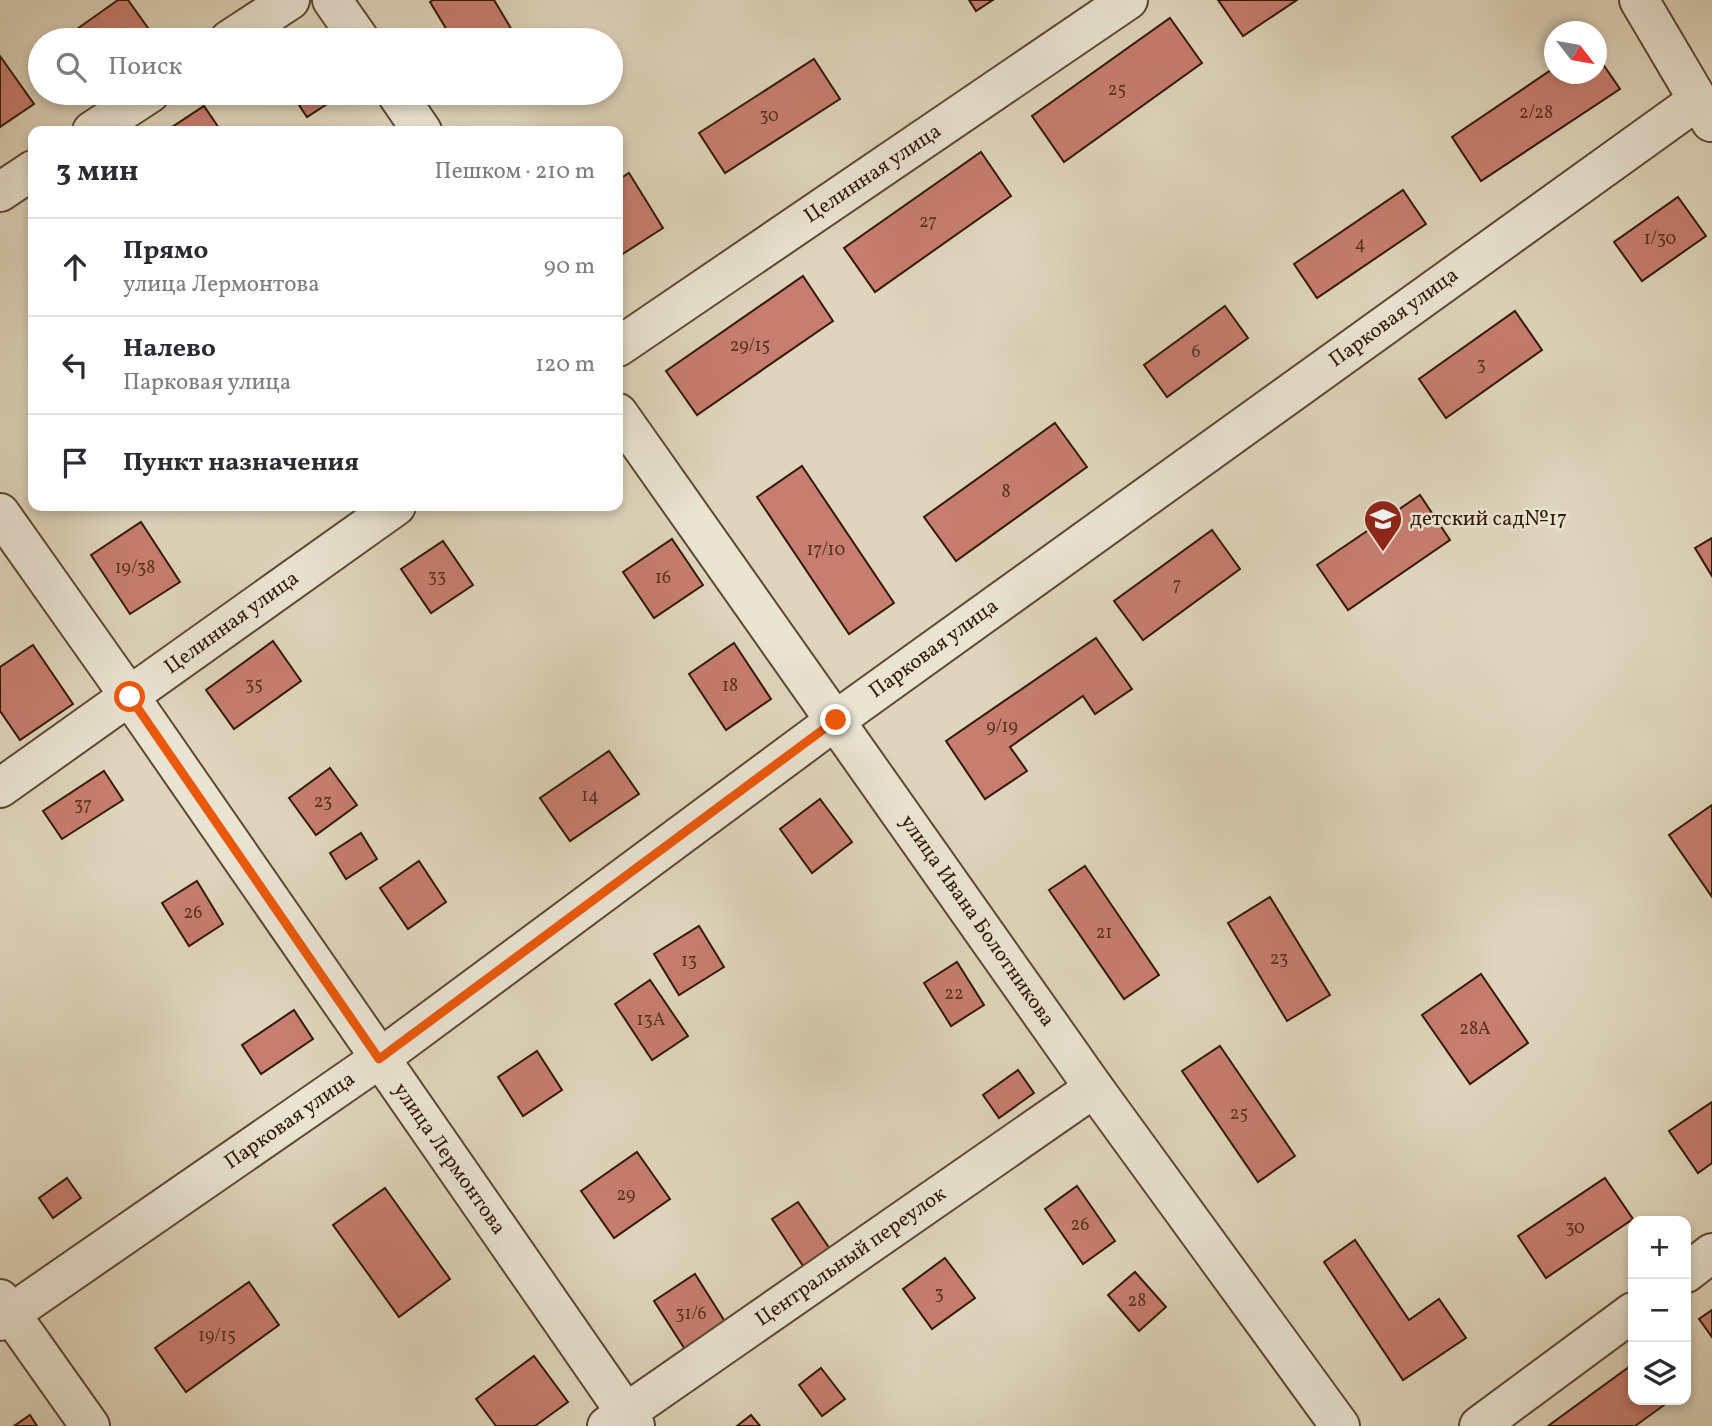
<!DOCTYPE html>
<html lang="ru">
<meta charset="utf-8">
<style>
:root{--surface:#fff;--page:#f2f2f3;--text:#2b2b33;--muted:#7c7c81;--line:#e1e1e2}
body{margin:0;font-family:Vollkorn,serif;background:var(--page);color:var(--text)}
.controls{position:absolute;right:21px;bottom:21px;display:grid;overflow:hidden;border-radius:14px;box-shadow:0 4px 10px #0003}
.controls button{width:63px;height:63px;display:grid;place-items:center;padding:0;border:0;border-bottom:2px solid var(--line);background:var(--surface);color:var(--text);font:35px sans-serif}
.compass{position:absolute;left:1544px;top:21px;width:63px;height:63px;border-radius:50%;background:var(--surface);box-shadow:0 4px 10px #0003;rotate:121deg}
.stop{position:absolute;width:21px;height:21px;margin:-16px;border:5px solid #ea580c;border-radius:50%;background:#fff}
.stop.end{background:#ea580c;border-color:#fff;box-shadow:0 2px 7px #0008}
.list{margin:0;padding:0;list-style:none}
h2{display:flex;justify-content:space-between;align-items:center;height:91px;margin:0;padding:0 28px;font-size:30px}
h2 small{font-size:23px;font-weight:400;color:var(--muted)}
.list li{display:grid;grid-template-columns:46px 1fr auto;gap:21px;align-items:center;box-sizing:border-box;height:98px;padding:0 28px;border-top:2px solid var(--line)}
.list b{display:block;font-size:26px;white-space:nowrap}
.list p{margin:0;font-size:23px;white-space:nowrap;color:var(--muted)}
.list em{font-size:23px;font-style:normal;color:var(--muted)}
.icon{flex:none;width:38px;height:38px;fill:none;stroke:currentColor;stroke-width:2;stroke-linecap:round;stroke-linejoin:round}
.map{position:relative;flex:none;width:1712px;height:1426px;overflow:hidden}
.search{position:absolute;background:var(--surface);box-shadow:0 4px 10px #0003;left:28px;top:28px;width:595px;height:77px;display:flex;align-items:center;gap:18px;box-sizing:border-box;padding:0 24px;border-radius:38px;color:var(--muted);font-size:26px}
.panel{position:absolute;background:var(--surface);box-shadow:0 4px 10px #0003;left:28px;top:126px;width:595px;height:385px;border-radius:14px}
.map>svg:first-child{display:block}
</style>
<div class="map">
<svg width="1712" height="1426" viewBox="0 0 1712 1426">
<rect width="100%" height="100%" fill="#dfd5bc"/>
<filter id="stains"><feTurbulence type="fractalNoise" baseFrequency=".00286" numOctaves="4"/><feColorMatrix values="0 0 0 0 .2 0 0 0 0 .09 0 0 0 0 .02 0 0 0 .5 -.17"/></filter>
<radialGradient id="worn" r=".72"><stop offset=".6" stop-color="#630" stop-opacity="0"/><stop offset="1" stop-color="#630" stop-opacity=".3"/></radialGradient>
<g fill="#c77d6f" stroke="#331903" stroke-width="2">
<path d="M118,0h10l25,35 -8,5h-76l-2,-4z"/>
<path d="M433,0h61l24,40h-65l-23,-38z"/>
<path d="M969,0h24l-17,11z"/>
<path d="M1218,0h79l-54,36z"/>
<path d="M1170,18l32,45 -138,99 -32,-46z"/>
<path d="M1596,54l24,35 -139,92 -29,-44 102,-69v6h42z"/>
<path d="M0,56l34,48 -34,23z"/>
<path d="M814,59l26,40 -115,74 -26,-40z"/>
<path d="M291,93h53l-37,24z"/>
<path d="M484,93h23l-17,10z"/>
<path d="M204,106l17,25h-55z"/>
<path d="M981,152l30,44 -136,96 -31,-44z"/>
<path d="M629,173l34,55 -45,29v-77z"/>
<path d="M1403,190l23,34 -109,74 -23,-34z"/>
<path d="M1678,197l28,39 -64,45 -28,-39z"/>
<path d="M803,276l30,45 -136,94 -31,-44z"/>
<path d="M1225,306l23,32 -81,59 -23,-32z"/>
<path d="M1515,311l27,39 -96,68 -27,-39z"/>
<path d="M1055,423l32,44 -131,94 -32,-44z"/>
<path d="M802,466l92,137 -45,31 -92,-137z"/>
<path d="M1420,495l30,45 -102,70 -31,-45z"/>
<path d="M141,522l39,60 -50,32 -39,-59z"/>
<path d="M1212,530l28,39 -97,71 -29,-39z"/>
<path d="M1712,538v38l-17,-28z"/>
<path d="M672,539l31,46 -49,33 -31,-46z"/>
<path d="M443,541l30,44 -42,28 -30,-44z"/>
<path d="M1096,638l36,51 -37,25 -12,-18 -73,51 17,24 -42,28 -39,-58z"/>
<path d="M273,641l28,40 -67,48 -28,-39z"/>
<path d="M734,643l37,56 -45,31 -37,-56z"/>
<path d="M33,645l40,59 -53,36 -20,-29v-44z"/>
<path d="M609,751l30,43 -69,47 -30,-43z"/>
<path d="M330,768l27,37 -41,30 -27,-37z"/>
<path d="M104,771l19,29 -61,39 -19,-28z"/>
<path d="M820,799l32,43 -40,31 -32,-44z"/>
<path d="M1712,805v92l-43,-62z"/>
<path d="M361,833l16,26 -31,20 -16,-26z"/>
<path d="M419,861l27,41 -38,27 -28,-41z"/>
<path d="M1085,866l74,109 -35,24 -75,-109z"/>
<path d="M197,881l26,43 -34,22 -27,-43z"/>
<path d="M1270,897l60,98 -43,26 -59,-98z"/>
<path d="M699,926l25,41 -45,28 -25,-41z"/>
<path d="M957,962l27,43 -33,21 -27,-43z"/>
<path d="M1481,974l47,69 -58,41 -48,-69z"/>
<path d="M650,980l38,56 -36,24 -37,-56z"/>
<path d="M294,1010l19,29 -52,35 -19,-29z"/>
<path d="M1220,1046l75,110 -37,26 -76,-111z"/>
<path d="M537,1051l25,39 -39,26 -25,-39z"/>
<path d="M1018,1070l16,23 -35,25 -16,-23z"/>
<path d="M1712,1102v61l-14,10 -29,-42z"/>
<path d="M637,1152l33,47 -56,39 -33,-47z"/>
<path d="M67,1178l14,20 -28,20 -14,-20z"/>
<path d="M1605,1178l28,41 -87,59 -28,-42z"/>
<path d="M1077,1186l38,55 -32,23 -38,-55z"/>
<path d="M385,1188l65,91 -51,38 -66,-92z"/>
<path d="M798,1202l36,53 -27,17 -35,-53z"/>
<path d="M1355,1240l54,80 30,-21 27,39 -63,42 -79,-118z"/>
<path d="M945,1258l30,40 -43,31 -29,-40z"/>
<path d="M1135,1272l31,35 -27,24 -31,-36z"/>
<path d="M695,1274l34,54 -41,26 -34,-53z"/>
<path d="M249,1282l30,43 -93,67 -31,-44z"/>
<path d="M1712,1310v27l-13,-18z"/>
<path d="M534,1356l34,46 -33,24h-39l-20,-27z"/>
<path d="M1633,1364v36h38l-36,26h-87z"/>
<path d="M821,1368l24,31 -23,17 -23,-31z"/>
<path d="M30,1415l7,11h-23z"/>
<path d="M751,1415l9,11h-23z"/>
</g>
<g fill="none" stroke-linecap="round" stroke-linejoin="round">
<defs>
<g id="minor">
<path d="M332,0l28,40"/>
<path d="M1639,0l72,122"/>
<path d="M229,40l61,-40"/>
<path d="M396,93l26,38"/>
<path d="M92,131l58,-38"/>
<path d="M0,192l33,-22"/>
<path d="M618,347l510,-347"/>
<path d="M618,413l476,675 246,338"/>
<path d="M0,513l130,184 505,729"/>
<path d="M0,788l396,-282"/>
<path d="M1686,1273l26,-20"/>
<path d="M0,1299l90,127"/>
<path d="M0,1321l379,-262 457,-339 862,-620"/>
<path d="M607,1426l487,-338"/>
<path d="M1479,1426l154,-114"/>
</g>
</defs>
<use href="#minor" stroke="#5e4831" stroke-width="42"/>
<use href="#minor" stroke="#eae4d3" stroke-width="38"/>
</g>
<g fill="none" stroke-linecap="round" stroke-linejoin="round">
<path stroke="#ea580c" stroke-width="9" d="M130,697l249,362 457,-339"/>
</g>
<defs>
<symbol id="school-pin" viewBox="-11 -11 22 30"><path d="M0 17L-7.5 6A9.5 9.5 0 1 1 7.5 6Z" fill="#8f2418" stroke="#eae4d3"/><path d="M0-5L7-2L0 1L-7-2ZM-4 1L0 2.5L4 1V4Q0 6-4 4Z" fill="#fff"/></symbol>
</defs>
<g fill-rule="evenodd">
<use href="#school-pin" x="1361" y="497" width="44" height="60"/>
</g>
<g text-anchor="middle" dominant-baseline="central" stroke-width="5" stroke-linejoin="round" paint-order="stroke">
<g font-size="18" fill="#58321e">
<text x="1117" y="90">25</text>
<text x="1536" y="113">2/28</text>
<text x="769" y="116">30</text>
<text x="928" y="222">27</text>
<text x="1660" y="239">1/30</text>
<text x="1360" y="244">4</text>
<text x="750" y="346">29/15</text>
<text x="1196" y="352">6</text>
<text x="1481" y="365">3</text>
<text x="1006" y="492">8</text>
<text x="826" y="550">17/10</text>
<text x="135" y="568">19/38</text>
<text x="437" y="577">33</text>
<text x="663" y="578">16</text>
<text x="1177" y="585">7</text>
<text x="254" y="685">35</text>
<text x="730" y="686">18</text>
<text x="1002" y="727">9/19</text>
<text x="590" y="796">14</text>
<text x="323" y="802">23</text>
<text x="83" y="805">37</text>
<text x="193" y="913">26</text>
<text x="1104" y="933">21</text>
<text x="1279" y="959">23</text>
<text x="689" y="961">13</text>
<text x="954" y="994">22</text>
<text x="651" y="1020">13А</text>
<text x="1475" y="1029">28А</text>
<text x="1239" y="1114">25</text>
<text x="626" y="1195">29</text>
<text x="1080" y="1225">26</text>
<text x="1575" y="1228">30</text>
<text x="939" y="1294">3</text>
<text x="1137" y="1301">28</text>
<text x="691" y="1314">31/6</text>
<text x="217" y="1336">19/15</text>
</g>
<g font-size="21" fill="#331903" stroke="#eae4d3">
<text transform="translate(873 174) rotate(-34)">Целинная улица</text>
<text transform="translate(1394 318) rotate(-36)">Парковая улица</text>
<text transform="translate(232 623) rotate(-36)">Целинная улица</text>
<text transform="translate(934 649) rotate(-36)">Парковая улица</text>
<text transform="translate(977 921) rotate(55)">улица Ивана Болотникова</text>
<text transform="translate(290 1121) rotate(-35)">Парковая улица</text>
<text transform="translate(449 1159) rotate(55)">улица Лермонтова</text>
<text transform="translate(851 1257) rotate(-35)">Центральный переулок</text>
</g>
<g font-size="21" fill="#331903" stroke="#eae4d3" text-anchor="start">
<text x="1410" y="519">детский сад№17</text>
</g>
</g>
<rect width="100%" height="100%" filter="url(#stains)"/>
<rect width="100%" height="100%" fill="url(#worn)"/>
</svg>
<div class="controls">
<button>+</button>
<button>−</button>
<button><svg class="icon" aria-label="layers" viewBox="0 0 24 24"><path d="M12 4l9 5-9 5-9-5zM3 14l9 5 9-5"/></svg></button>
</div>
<svg class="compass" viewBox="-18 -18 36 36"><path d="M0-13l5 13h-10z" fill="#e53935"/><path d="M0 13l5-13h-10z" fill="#7c7c81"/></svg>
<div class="stop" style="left:130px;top:697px"></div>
<div class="stop end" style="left:836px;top:720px"></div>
<div class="search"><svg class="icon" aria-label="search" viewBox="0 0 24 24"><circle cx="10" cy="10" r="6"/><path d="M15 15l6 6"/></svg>Поиск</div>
<section class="panel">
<h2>3 мин<small>Пешком · 210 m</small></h2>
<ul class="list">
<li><svg class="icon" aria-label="ahead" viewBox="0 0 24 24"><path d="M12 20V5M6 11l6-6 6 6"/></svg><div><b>Прямо</b><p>улица Лермонтова</p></div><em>90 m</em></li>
<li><svg class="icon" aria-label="left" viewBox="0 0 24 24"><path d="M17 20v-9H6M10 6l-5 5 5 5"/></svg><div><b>Налево</b><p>Парковая улица</p></div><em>120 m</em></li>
<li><svg class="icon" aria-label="arrive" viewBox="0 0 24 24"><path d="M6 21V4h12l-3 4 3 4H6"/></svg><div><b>Пункт назначения</b></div></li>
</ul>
</section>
</div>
